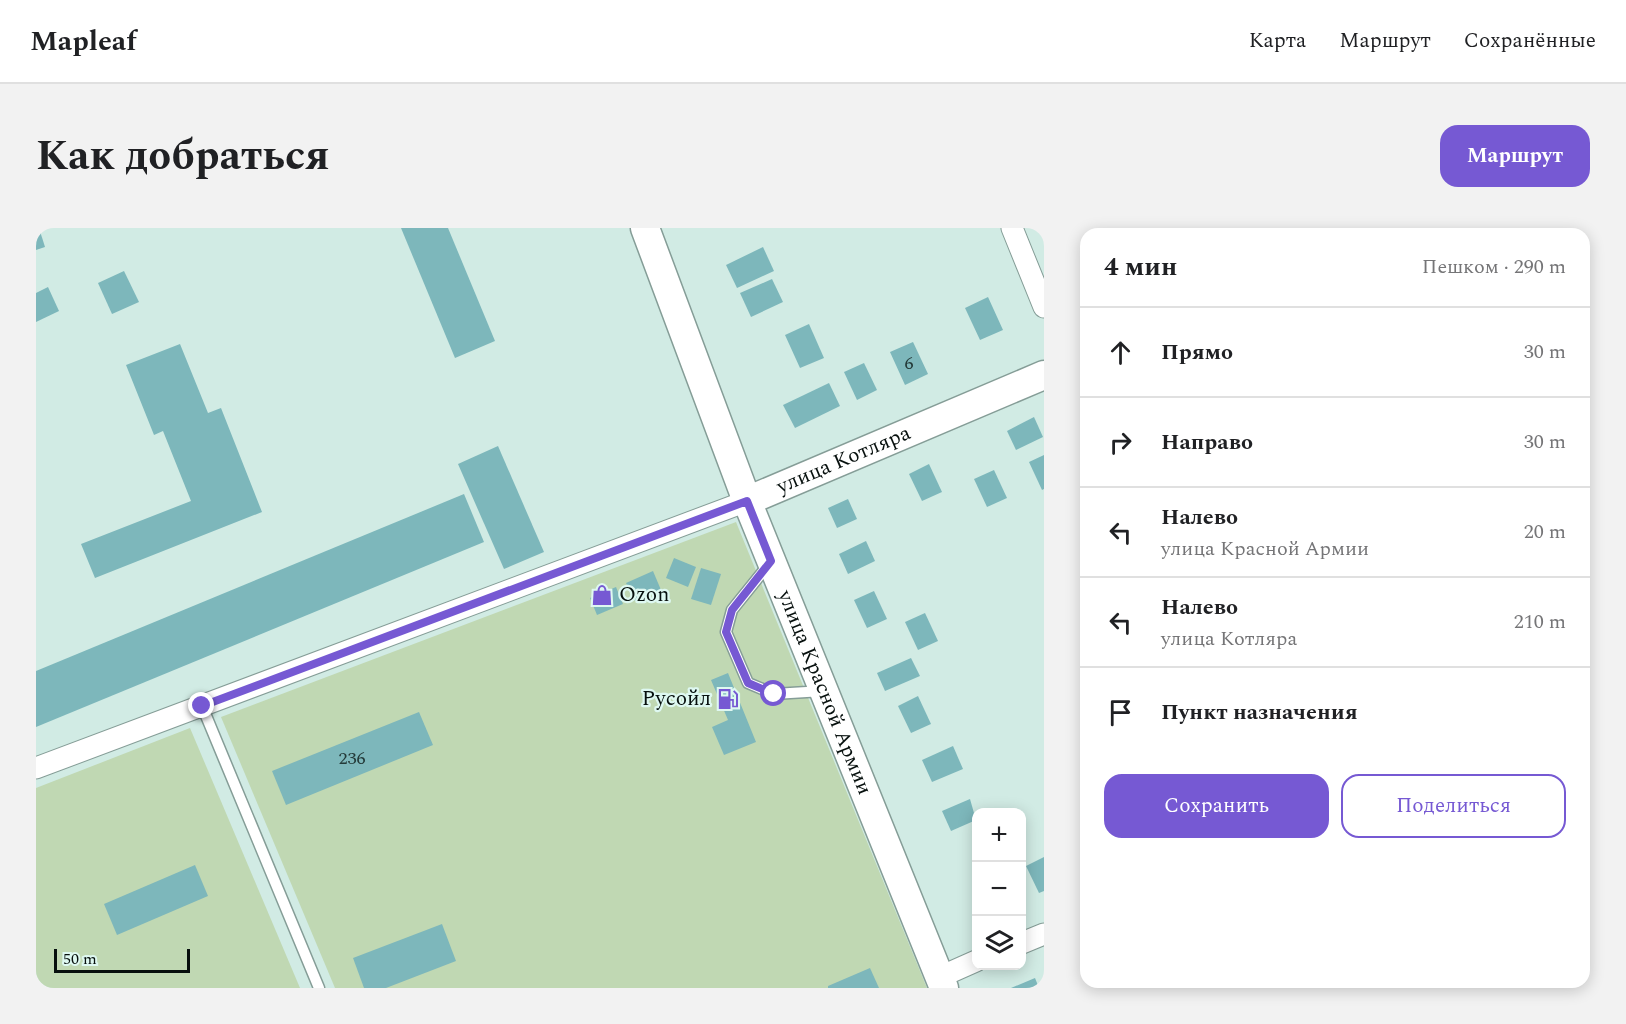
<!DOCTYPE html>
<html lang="ru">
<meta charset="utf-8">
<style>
:root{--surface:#fff;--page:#f2f2f2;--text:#202124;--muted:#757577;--line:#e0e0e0;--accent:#7659d3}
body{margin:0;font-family:Spectral,serif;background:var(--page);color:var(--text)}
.controls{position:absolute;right:18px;bottom:18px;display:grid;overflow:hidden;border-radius:12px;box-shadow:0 3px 15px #0003}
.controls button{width:54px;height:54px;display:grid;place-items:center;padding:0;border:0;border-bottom:2px solid var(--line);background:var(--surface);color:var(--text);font:30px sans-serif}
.scale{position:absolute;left:18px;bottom:15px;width:136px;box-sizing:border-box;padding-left:6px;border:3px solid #07100e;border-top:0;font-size:16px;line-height:21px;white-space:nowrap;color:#07100e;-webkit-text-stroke:4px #def8f1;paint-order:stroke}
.stop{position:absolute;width:18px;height:18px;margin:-14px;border:4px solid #7659d3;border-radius:50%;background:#fff}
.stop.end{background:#7659d3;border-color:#fff;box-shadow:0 2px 6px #0008}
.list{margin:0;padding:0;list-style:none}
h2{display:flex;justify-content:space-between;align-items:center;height:78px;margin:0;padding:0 24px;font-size:26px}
h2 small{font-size:20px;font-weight:400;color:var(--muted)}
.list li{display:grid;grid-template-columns:39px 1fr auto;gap:18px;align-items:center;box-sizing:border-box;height:90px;padding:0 24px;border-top:2px solid var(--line)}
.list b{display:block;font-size:22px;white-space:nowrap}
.list p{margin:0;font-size:20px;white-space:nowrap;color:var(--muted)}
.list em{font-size:20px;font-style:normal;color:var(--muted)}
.actions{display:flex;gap:12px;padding:18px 24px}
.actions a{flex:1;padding:14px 0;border:2px solid var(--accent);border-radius:18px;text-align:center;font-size:21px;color:var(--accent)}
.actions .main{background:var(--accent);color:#fff}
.icon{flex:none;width:33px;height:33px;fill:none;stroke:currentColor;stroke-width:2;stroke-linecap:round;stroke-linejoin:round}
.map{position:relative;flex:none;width:1008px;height:760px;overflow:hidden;border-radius:18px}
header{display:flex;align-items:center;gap:36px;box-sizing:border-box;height:84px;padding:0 30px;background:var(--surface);border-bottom:2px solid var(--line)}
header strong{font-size:28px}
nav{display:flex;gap:33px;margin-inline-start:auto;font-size:21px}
.intro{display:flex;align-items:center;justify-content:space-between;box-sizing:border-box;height:144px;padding:0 36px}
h1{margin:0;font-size:42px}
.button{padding:15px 27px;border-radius:18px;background:var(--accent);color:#fff;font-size:21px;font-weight:700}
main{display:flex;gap:36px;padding:0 36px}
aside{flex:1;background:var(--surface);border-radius:18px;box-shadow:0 3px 15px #0003}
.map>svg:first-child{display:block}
</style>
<header>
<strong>Mapleaf</strong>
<nav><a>Карта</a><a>Маршрут</a><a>Сохранённые</a></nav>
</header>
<div class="intro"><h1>Как добраться</h1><a class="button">Маршрут</a></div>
<main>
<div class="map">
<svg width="1008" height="760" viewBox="0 0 1008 760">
<rect width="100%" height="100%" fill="#d1ebe4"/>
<g fill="#c0d8b3">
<path d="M700,294l191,466h-592l-114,-271z"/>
<path d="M154,500l110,260h-264v-200z"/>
</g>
<g fill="#7db7bb">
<path d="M0,0h3l6,19 -9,3z"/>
<path d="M365,0h47l47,113 -40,17z"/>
<path d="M727,19l11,24 -37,17 -11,-23z"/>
<path d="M88,43l15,31 -27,12 -14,-31z"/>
<path d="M736,51l11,23 -32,15 -11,-24z"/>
<path d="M12,59l11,24 -23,11v-29z"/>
<path d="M952,69l15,33 -23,10 -15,-32z"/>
<path d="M773,96l15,34 -24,10 -15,-33z"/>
<path d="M877,114l15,32 -23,11 -15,-33z"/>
<path d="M144,116l28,69 13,-5 41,104 -167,66 -14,-34 110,-43 -28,-70 -9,4 -28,-70z"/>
<path d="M828,135l13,27 -20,10 -13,-28z"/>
<path d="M793,155l11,23 -45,22 -12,-23z"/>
<path d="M998,189l9,20 -27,13 -9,-19z"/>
<path d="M462,218l46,106 -40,17 -46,-105z"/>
<path d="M1008,227v34l-2,1 -13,-28z"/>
<path d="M893,236l13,28 -20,9 -13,-27z"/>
<path d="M958,242l13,28 -20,9 -13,-28z"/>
<path d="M428,266l20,48 -448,185v-56z"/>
<path d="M812,271l9,20 -20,9 -9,-20z"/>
<path d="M830,313l9,20 -27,13 -9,-20z"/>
<path d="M638,330l22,9 -8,20 -22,-9z"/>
<path d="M665,340l20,6 -10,31 -20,-6z"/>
<path d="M617,343l8,19 -26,11 -9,-18z"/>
<path d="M580,359l7,17 -26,11 -7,-17z"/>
<path d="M838,363l13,28 -20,9 -13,-28z"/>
<path d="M889,385l13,28 -20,9 -13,-28z"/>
<path d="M875,430l9,18 -35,15 -8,-18z"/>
<path d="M692,445l28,69 -32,13 -12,-28 16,-7 -17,-40z"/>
<path d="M882,468l13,28 -20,9 -13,-27z"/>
<path d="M383,484l14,33 -147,60 -14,-34z"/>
<path d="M917,518l10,23 -31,13 -10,-22z"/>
<path d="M934,571l6,21 -25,11 -9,-20z"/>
<path d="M1008,629v34l-5,2 -13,-27z"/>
<path d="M159,637l13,31 -91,39 -13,-31z"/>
<path d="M406,696l14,37 -70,27h-22l-11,-30z"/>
<path d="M834,740l9,20h-51v-2z"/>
<path d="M999,750l4,10h-28z"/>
</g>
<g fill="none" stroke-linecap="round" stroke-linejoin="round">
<defs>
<g id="lane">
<path d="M733,336l-37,46 -6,22 22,51 26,11 49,-3"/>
<path d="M166,478l117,282"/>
</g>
<g id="street">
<path d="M976,0l32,79"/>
<path d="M0,540l711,-267"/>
<path d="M986,715l22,-9"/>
<path d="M904,749l36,-16"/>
</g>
<g id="secondary">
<path id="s1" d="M609,0l102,273 197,487"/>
<path id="s2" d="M711,273l297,-126"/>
</g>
</defs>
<use href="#lane" stroke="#859d97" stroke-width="13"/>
<use href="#street" stroke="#859d97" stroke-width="23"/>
<use href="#secondary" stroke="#859d97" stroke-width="31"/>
<use href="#lane" stroke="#fff" stroke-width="10"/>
<use href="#street" stroke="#fff" stroke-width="21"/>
<use href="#secondary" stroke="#fff" stroke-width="28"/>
</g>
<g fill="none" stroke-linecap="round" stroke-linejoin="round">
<path stroke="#7659d3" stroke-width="8" d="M166,478l545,-205 24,60 -39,49 -6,22 22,51 26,11"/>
</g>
<defs>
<symbol id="shop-bare" viewBox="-9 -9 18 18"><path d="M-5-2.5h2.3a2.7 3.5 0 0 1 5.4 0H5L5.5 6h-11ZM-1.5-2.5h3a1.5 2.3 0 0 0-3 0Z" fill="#7659d3" stroke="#def8f1" stroke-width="2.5" paint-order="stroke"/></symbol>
<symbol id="fuel-bare" viewBox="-9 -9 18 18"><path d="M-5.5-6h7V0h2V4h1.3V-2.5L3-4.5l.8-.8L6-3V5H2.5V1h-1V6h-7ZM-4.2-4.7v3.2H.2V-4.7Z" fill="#7659d3" stroke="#def8f1" stroke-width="2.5" paint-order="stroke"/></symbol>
</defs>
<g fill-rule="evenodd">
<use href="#shop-bare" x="551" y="352" width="30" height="30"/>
<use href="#fuel-bare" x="677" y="456" width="30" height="30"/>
</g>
<g text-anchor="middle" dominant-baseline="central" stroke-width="4.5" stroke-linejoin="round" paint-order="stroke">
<g font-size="18" fill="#243a39">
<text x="873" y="135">6</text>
<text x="316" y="530">236</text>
</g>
<g font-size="21" fill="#07100e" stroke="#def8f1">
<text stroke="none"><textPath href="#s2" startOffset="105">улица Котляра</textPath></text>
<text stroke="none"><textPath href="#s1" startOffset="498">улица Красной Армии</textPath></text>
</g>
<g font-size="21" fill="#07100e" stroke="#def8f1" text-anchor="start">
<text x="583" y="367">Ozon</text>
<text x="675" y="471" text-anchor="end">Русойл</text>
</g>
</g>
</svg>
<div class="controls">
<button>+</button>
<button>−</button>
<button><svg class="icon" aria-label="layers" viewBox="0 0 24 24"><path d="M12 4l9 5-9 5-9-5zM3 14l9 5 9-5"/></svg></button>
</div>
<div class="scale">50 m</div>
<div class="stop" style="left:738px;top:466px"></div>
<div class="stop end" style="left:166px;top:478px"></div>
</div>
<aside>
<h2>4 мин<small>Пешком · 290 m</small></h2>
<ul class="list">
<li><svg class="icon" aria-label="ahead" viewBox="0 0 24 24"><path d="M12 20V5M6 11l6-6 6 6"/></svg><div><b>Прямо</b></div><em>30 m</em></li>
<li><svg class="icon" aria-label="right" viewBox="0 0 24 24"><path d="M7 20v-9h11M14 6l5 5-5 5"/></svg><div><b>Направо</b></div><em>30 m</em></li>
<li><svg class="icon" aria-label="left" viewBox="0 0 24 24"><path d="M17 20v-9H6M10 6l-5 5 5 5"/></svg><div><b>Налево</b><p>улица Красной Армии</p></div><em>20 m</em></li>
<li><svg class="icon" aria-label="left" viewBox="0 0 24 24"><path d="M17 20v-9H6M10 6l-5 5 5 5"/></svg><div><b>Налево</b><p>улица Котляра</p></div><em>210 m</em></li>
<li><svg class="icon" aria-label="arrive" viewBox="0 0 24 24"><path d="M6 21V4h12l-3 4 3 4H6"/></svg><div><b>Пункт назначения</b></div></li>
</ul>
<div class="actions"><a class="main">Сохранить</a><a>Поделиться</a></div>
</aside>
</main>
